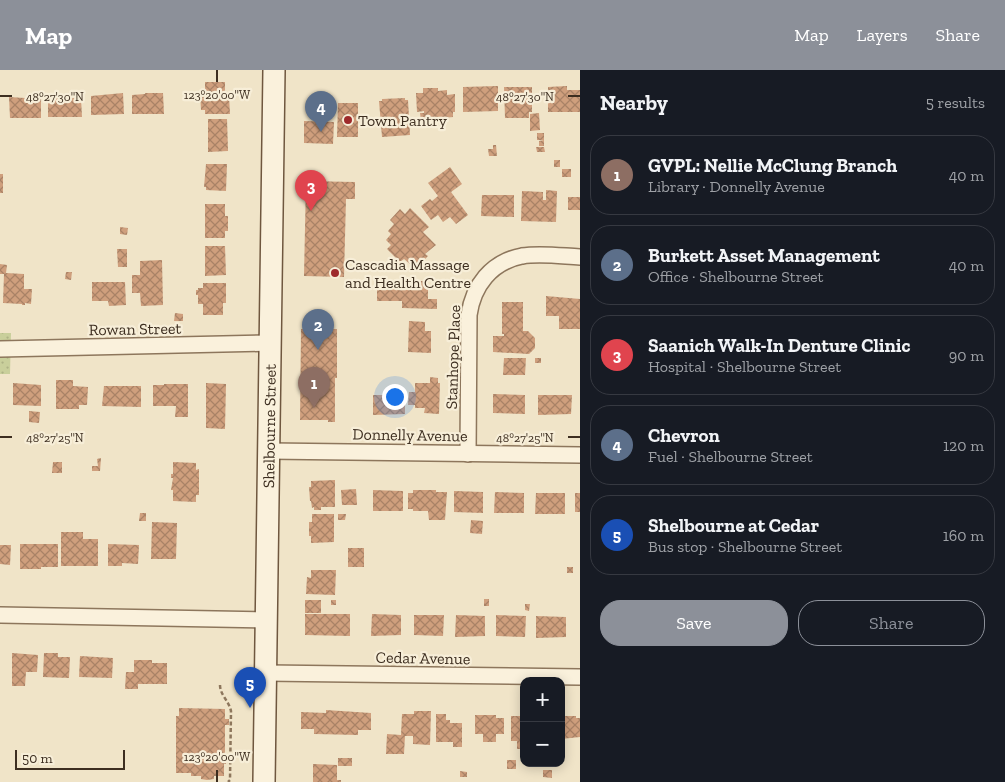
<!DOCTYPE html>
<meta charset="utf-8">
<style>
:root{--surface:#171b24;--page:#20242c;--text:#f1f3f6;--muted:#9ea1a6;--line:#363941;--accent:#8c9099}
body{margin:0;font-family:"Zilla Slab",serif;background:var(--page);color:var(--text)}
.controls{position:absolute;right:15px;bottom:15px;display:grid;overflow:hidden;border-radius:10px;box-shadow:0 2px 12px #0003}
.controls button{width:45px;height:45px;display:grid;place-items:center;padding:0;border:0;border-bottom:1px solid var(--line);background:var(--surface);color:var(--text);font:25px sans-serif}
.scale{position:absolute;left:15px;bottom:12px;width:110px;box-sizing:border-box;padding-left:5px;border:2px solid #3d2e20;border-top:0;font-size:14px;line-height:18px;white-space:nowrap;color:#3d2e20;-webkit-text-stroke:4px #f7eed8;paint-order:stroke}
.you{position:absolute;left:394px;top:326px;width:18px;height:18px;margin:-12px;border:4px solid #fff;border-radius:50%;background:#1a73e8;box-shadow:0 0 0 8px #1a73e833}
.badge{display:grid;place-items:center;width:32px;height:32px;border-radius:50%;background:var(--accent);color:#fff;font-size:16px;font-weight:700}
.pin{position:absolute;translate:-50% -41px;filter:drop-shadow(0 1px 2px #0008)}
.pin::after{content:'';position:absolute;top:26px;width:18px;height:15px;background:inherit;clip-path:polygon(0 0,100% 0,50% 100%)}
.list{margin:0;padding:0;list-style:none}
h2{display:flex;justify-content:space-between;align-items:center;height:65px;margin:0;padding:0 20px;font-size:21px}
h2 small{font-size:16px;font-weight:400;color:var(--muted)}
.list li{display:grid;grid-template-columns:32px 1fr auto;gap:15px;align-items:center;box-sizing:border-box;height:80px;margin:0 10px 10px;padding:0 10px;border:1px solid var(--line);border-radius:20px}
.list b{display:block;font-size:19px;white-space:nowrap}
.list p{margin:0;font-size:16px;white-space:nowrap;color:var(--muted)}
.list em{font-size:16px;font-style:normal;color:var(--muted)}
.actions{display:flex;gap:10px;padding:15px 20px}
.actions a{flex:1;padding:11px 0;border:1px solid var(--accent);border-radius:20px;text-align:center;font-size:18px;color:var(--accent)}
.actions .main{background:var(--accent);color:#fff}
.map{position:relative;flex:none;width:580px;height:712px;overflow:hidden}
header{display:flex;align-items:center;gap:30px;box-sizing:border-box;height:70px;padding:0 25px;background:var(--accent);color:#fff}
header strong{font-size:24px}
nav{display:flex;gap:28px;margin-inline-start:auto;font-size:18px}
main{display:flex}
aside{flex:1;background:var(--surface)}
.map>svg:first-child{display:block}
</style>
<header>
<strong>Map</strong>
<nav><a>Map</a><a>Layers</a><a>Share</a></nav>
</header>
<main>
<div class="map">
<svg width="580" height="712" viewBox="0 0 580 712">
<defs>
<pattern id="park-dots" width="8" height="8" patternUnits="userSpaceOnUse" patternTransform="scale(1.25)"><rect width="8" height="8" fill="#c9cf9b"/><path d="M2 2h.1M6 6h.1" fill="none" stroke="#aeb285" stroke-width="1.8" stroke-linecap="round"/></pattern>
<pattern id="building-cross-hatch" width="8" height="8" patternUnits="userSpaceOnUse" patternTransform="scale(1.25)"><rect width="8" height="8" fill="#cf9f7d"/><path d="M0 0l8 8M0 8l8-8" fill="none" stroke="#a98266"/></pattern>
</defs>
<rect width="100%" height="100%" fill="#f0e4c8"/>
<path fill="url(#park-dots)" d="M0,263h11l-1,41h-10z"/>
<g fill="url(#building-cross-hatch)">
<path d="M205,12h20v14l4,-1 1,19h-25v-4h-4l-1,-17h5z"/>
<path d="M498,16v25l-35,1v-25z"/>
<path d="M567,16v4h13v22h-32v-25z"/>
<path d="M504,17h28v25h-3v6h-24z"/>
<path d="M423,18h15v3l9,-1v5l8,-1v18h-2v5l-32,3 -1,-7h4v-2l-7,1 -1,-19h7z"/>
<path d="M123,23l1,21 -33,1v-19z"/>
<path d="M145,23h18l1,21h-32v-19l13,-1z"/>
<path d="M9,27l32,2v19h-31z"/>
<path d="M48,27l33,1 1,19h-34z"/>
<path d="M405,28v2h3l2,35 -28,2 -3,-36h3v-2z"/>
<path d="M338,33h20v34h-21z"/>
<path d="M539,43l1,17 -10,1v-17z"/>
<path d="M208,49h19l1,32 -20,1z"/>
<path d="M304,51l30,1 -1,22 -29,-1z"/>
<rect x="537" y="63" width="7" height="7"/>
<path d="M544,70v6h-5v-5z"/>
<path d="M493,75h3l1,11h-8l-1,-7h5z"/>
<path d="M536,77h8l1,5h-8z"/>
<rect x="554" y="90" width="6" height="7"/>
<path d="M206,94h21l-1,27 -20,-1v-3h-2z"/>
<path d="M450,97l12,17 -11,8 17,23 -12,9 -6,-7 -7,5 -5,-7 -7,5 -10,-14 9,-7 2,2 6,-5 -10,-13z"/>
<rect x="562" y="99" width="9" height="8"/>
<rect x="0" y="104" width="3" height="19"/>
<path d="M306,111l49,1v17h-9l-2,78 -40,-1z"/>
<path d="M546,120l11,1 -1,31 -35,-1 1,-30 21,1v8h3z"/>
<path d="M482,125h32v22l-33,-1z"/>
<rect x="568" y="127" width="12" height="13"/>
<path d="M205,134h20v12h3v15h-3v7h-20z"/>
<path d="M410,138l19,19 -6,5 13,13 -11,9 3,2 -10,10 -5,-5 -3,3 -6,-5 -4,3 -13,-13 4,-4 -5,-5 5,-6 -3,-3 6,-7 -4,-4 10,-11 5,5z"/>
<path d="M120,157l8,1 -1,7 -7,-1z"/>
<path d="M205,176h20l1,29 -21,1z"/>
<path d="M117,179h10v18h-9z"/>
<path d="M162,190l1,45 -22,1 -1,-13h-8v-18h8v-14z"/>
<path d="M0,194l7,1 -1,8 18,1v15h8l-1,15 -6,-1v2h-3v-1l-19,-1 1,-29h-4z"/>
<path d="M66,202h6l-1,8 -6,-1z"/>
<path d="M394,211h34v18h9v10l-35,-1v-7h-25v-17h17z"/>
<path d="M92,212h33l1,23 -17,1 -1,-5h-16z"/>
<path d="M203,213h23v20h-3v12h-20v-11h-5v-9h-2v-5h2v-2h5z"/>
<path d="M546,226l34,3v30h-21v-13h-13z"/>
<path d="M502,232h21v29h5l7,7v10l-6,6 -36,-2v-16h11v-2h-2z"/>
<path d="M175,243l8,1v7h-9z"/>
<path d="M409,251l16,1v9h6v22l-23,-1z"/>
<path d="M301,259h36v49h-2v44h-7v-2h-28z"/>
<path d="M504,288h22l-1,17h-22z"/>
<rect x="535" y="288" width="6" height="5"/>
<path d="M430,307l8,1v5h2l-1,31 -15,-1 1,-5h-10v-3h-7l1,-13h6v-9h15z"/>
<path d="M56,310h17v6l15,1 -1,18h-8v4h-23z"/>
<path d="M13,313l28,2v21l-28,-1z"/>
<path d="M206,313l20,1 -1,45 -19,-1z"/>
<path d="M164,314h24v33h-13l1,-11h-23v-21h11z"/>
<path d="M104,316h37v21l-39,-1z"/>
<path d="M493,324l32,1v19l-32,-1z"/>
<path d="M373,325h32v19l-32,1z"/>
<path d="M538,325h34l-1,19 -33,1z"/>
<path d="M29,341l11,1 -1,11 -10,-1z"/>
<path d="M101,388l-1,13h-8v-5h6l-1,-7z"/>
<path d="M53,392h9v11h-10z"/>
<path d="M173,392l23,1v7l3,-1v26h-3v7l-23,-1v-11h-2l2,-12h-2v-4h2z"/>
<path d="M335,410v27h-14v3h-7v-3l-2,1 -1,-7h-1l-1,-14h2v-6z"/>
<path d="M356,419l1,16h-15l-1,-15z"/>
<path d="M373,420l30,1v20h-30z"/>
<path d="M413,420h23v2h11l-2,28h-16l-1,-9h-15v-2h-5v-16h5z"/>
<path d="M454,421l29,1v21l-29,-1z"/>
<path d="M495,422l29,1v20h-30z"/>
<path d="M536,423h29v21h-30z"/>
<rect x="575" y="423" width="5" height="19"/>
<path d="M140,443h6v8h-7z"/>
<path d="M312,444h22v28l-23,1v-7h-2v-14h3z"/>
<path d="M338,444h8l-1,6h-7z"/>
<path d="M471,450l12,1 -1,13 -12,-1z"/>
<path d="M152,452l25,1 -1,36h-25z"/>
<path d="M61,462h22v7h15v27h-37z"/>
<path d="M20,474h38v23h-17v2h-21z"/>
<path d="M108,474l31,1 -1,19 -16,-1v3h-14z"/>
<path d="M0,475h11l-1,20 -10,-1z"/>
<rect x="348" y="478" width="16" height="19"/>
<rect x="567" y="497" width="6" height="6"/>
<path d="M311,500h25l-1,25 -29,-1 1,-17 4,1z"/>
<rect x="484" y="529" width="5" height="7"/>
<rect x="305" y="530" width="16" height="13"/>
<rect x="331" y="530" width="5" height="5"/>
<path d="M525,534h5l-1,7 -4,-1z"/>
<path d="M305,544h45v22l-45,-1z"/>
<path d="M372,544l29,1v20l-30,1z"/>
<path d="M414,545h30l-1,21 -29,-1z"/>
<path d="M456,545l29,1v20l-30,1z"/>
<path d="M496,545l30,1 -1,21 -29,-1z"/>
<path d="M536,546l30,1v20l-30,1z"/>
<path d="M12,583l26,2 -1,17h-11l-1,14h-13z"/>
<path d="M44,583h14v4h12l-1,21 -26,-1z"/>
<path d="M80,586l33,2 -1,20 -33,-1z"/>
<path d="M134,590h18v3h15v21h-29v5h-13l1,-17h8z"/>
<path d="M179,638l46,1v10h4v6h-4v34h1v5h-2v12h-10v3l-7,1 -6,-1v-3h-10v-3h-15v-57h3z"/>
<path d="M326,640l45,3v17h-13v5l-44,-1v-5h-13v-17l25,1z"/>
<path d="M414,641h17l-1,34 -17,-1v-8h-8l-1,18h-18l1,-20 14,1 1,-21h12z"/>
<path d="M436,644h10v6h4v3h12v24h-9v-5h-17z"/>
<path d="M475,645h21v3h8v16h-8v8h-13v-8h-8z"/>
<path d="M511,646h13v33h-7v-8h-6z"/>
<path d="M561,646h15v2h4v19l-19,2z"/>
<rect x="338" y="688" width="14" height="8"/>
<rect x="507" y="690" width="9" height="9"/>
<path d="M313,694l24,1v15h4v2h-28z"/>
<path d="M543,700h9v8l-9,-1z"/>
<path d="M460,701l7,1v5h-7z"/>
</g>
<g fill="none" stroke-linecap="round" stroke-linejoin="round">
<defs>
<g id="minor">
<path d="M0,279l271,-6"/>
<path d="M269,381l311,4"/>
<path d="M468,384l1,-139c4,-29 22,-53 53,-59 18,-3 39,0 58,1"/>
<path d="M0,545l266,5"/>
<path d="M266,603l314,4"/>
</g>
<g id="secondary">
<path id="s1" d="M264,712l10,-712"/>
</g>
</defs>
<use href="#minor" stroke="#8d765c" stroke-width="18"/>
<use href="#secondary" stroke="#6f573f" stroke-width="24"/>
<path stroke="#8d765c" stroke-width="2.5" stroke-dasharray="4 2.5" stroke-linecap="butt" d="M220,615c0,10 9,16 11,26l-1,69 -2,2"/>
<use href="#minor" stroke="#faf1dc" stroke-width="15"/>
<use href="#secondary" stroke="#faf1dc" stroke-width="21"/>
</g>
<path fill="none" stroke="#3d2e20" stroke-width="2" d="M217,0v12M0,26h12M568,26h12M0,367h12M568,367h12M217,700v12"/>
<g fill="#9e2a2b" stroke="#f7eed8" stroke-width="2">
<circle cx="348" cy="50" r="5"/>
<circle cx="335" cy="203" r="5"/>
</g>
<g text-anchor="middle" dominant-baseline="central" stroke-width="4.5" stroke-linejoin="round" paint-order="stroke">
<g font-size="16" fill="#3d2e20" stroke="#f7eed8" text-anchor="start">
<text x="358" y="50">Town Pantry</text>
<text x="345" y="194">Cascadia Massage<tspan x="345" dy="18">and Health Centre</tspan></text>
</g>
<g font-size="16" fill="#3d2e20" stroke="#f7eed8">
<text transform="translate(135 259) rotate(-1)">Rowan Street</text>
<text transform="translate(453 287) rotate(-88)">Stanhope Place</text>
<text stroke="none"><textPath href="#s1" startOffset="356">Shelbourne Street</textPath></text>
<text transform="translate(410 365) rotate(1)">Donnelly Avenue</text>
<text transform="translate(423 588) rotate(1)">Cedar Avenue</text>
</g>
</g>
<g font-size="12" text-anchor="middle" fill="#3d2e20" stroke="#f7eed8" stroke-width="4.5" stroke-linejoin="round" paint-order="stroke">
<text x="217" y="29">123°20'00"W</text>
<text x="55" y="31">48°27'30"N</text>
<text x="525" y="31">48°27'30"N</text>
<text x="55" y="372">48°27'25"N</text>
<text x="525" y="372">48°27'25"N</text>
<text x="217" y="691">123°20'00"W</text>
</g>
</svg>
<div class="controls">
<button>+</button>
<button>−</button>
</div>
<div class="scale">50 m</div>
<div class="you"></div>
<div class="pin badge" style="left:314px;top:338px;background:#8d6e63">1</div>
<div class="pin badge" style="left:318px;top:280px;background:#5c6f8a">2</div>
<div class="pin badge" style="left:311px;top:141px;background:#e0444e">3</div>
<div class="pin badge" style="left:321px;top:62px;background:#5c6f8a">4</div>
<div class="pin badge" style="left:250px;top:638px;background:#1a4fb4">5</div>
</div>
<aside>
<h2>Nearby<small>5 results</small></h2>
<ul class="list">
<li><span class="badge" style="background:#8d6e63">1</span><div><b>GVPL: Nellie McClung Branch</b><p>Library · Donnelly Avenue</p></div><em>40 m</em></li>
<li><span class="badge" style="background:#5c6f8a">2</span><div><b>Burkett Asset Management</b><p>Office · Shelbourne Street</p></div><em>40 m</em></li>
<li><span class="badge" style="background:#e0444e">3</span><div><b>Saanich Walk-In Denture Clinic</b><p>Hospital · Shelbourne Street</p></div><em>90 m</em></li>
<li><span class="badge" style="background:#5c6f8a">4</span><div><b>Chevron</b><p>Fuel · Shelbourne Street</p></div><em>120 m</em></li>
<li><span class="badge" style="background:#1a4fb4">5</span><div><b>Shelbourne at Cedar</b><p>Bus stop · Shelbourne Street</p></div><em>160 m</em></li>
</ul>
<div class="actions"><a class="main">Save</a><a>Share</a></div>
</aside>
</main>
